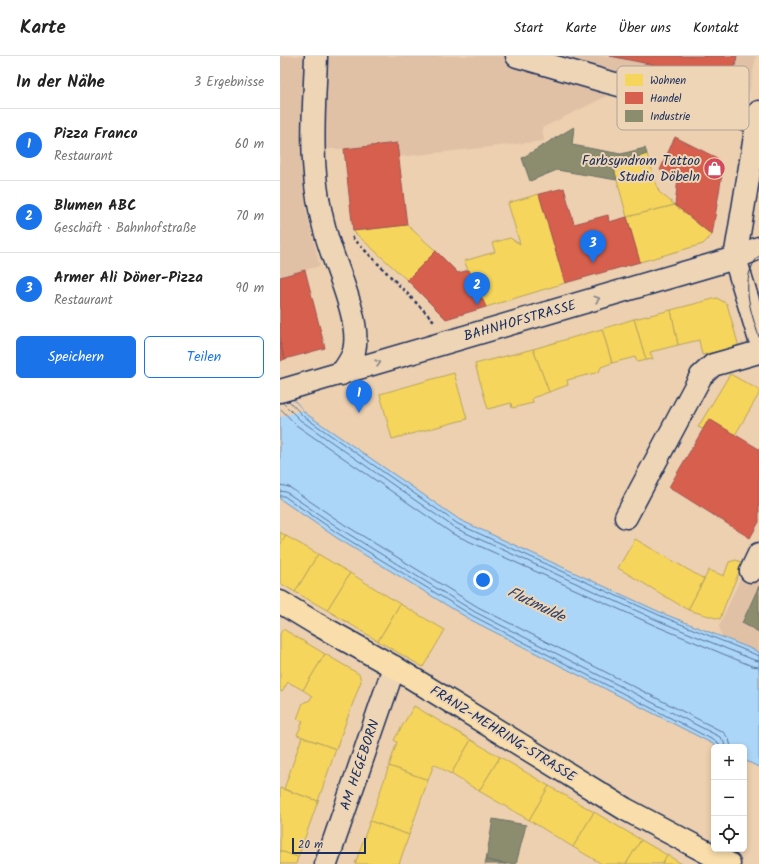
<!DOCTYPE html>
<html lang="de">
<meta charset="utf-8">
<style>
:root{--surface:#fff;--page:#f6f6f6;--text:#222;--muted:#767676;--line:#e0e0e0;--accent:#1a73e8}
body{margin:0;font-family:Kalam,sans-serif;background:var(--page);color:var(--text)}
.controls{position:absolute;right:12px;bottom:12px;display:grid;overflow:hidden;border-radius:6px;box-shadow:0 2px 6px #0003}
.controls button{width:36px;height:36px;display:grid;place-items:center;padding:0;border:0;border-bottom:1px solid var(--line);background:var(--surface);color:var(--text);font:20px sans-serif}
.scale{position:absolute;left:12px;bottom:10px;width:74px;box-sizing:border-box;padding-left:4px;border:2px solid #1b2f5e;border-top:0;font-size:11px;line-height:14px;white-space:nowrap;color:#1b2f5e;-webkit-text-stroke:3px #eed5b5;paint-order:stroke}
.you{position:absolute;left:203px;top:524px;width:14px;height:14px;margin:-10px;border:3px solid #fff;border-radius:50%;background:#1a73e8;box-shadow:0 0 0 6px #1a73e833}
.badge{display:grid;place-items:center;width:26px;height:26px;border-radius:50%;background:var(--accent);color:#fff;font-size:13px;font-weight:700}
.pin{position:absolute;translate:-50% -33px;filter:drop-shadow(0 1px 2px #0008)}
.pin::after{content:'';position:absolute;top:21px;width:14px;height:12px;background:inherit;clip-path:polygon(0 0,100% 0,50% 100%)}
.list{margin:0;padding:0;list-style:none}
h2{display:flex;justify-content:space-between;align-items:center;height:52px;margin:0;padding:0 16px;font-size:17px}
h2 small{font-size:13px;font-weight:400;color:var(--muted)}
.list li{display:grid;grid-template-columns:26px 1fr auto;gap:12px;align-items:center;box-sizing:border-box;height:72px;padding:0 16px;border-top:1px solid var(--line)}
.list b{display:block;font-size:15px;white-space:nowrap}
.list p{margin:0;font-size:13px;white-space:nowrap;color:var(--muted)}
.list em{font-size:13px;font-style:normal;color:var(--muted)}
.actions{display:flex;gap:8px;padding:12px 16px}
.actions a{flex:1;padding:9px 0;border:1px solid var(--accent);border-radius:6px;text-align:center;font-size:14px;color:var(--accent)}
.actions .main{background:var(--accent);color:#fff}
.icon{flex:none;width:22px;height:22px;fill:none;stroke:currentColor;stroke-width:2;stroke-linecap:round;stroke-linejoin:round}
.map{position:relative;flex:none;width:479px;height:808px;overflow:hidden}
header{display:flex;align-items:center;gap:24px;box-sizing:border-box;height:56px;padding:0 20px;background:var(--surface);border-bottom:1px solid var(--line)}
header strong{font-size:19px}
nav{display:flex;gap:22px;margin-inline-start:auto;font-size:14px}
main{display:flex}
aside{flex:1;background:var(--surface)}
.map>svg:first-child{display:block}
</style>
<header>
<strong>Karte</strong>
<nav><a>Start</a><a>Karte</a><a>Über uns</a><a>Kontakt</a></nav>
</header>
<main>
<aside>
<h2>In der Nähe<small>3 Ergebnisse</small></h2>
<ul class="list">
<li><span class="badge">1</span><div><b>Pizza Franco</b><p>Restaurant</p></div><em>60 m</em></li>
<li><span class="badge">2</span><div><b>Blumen ABC</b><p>Geschäft · Bahnhofstraße</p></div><em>70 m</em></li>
<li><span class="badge">3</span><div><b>Armer Ali Döner-Pizza</b><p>Restaurant</p></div><em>90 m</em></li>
</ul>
<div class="actions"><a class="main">Speichern</a><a>Teilen</a></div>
</aside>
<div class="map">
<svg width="479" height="808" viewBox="0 0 479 808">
<rect width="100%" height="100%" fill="#edd0af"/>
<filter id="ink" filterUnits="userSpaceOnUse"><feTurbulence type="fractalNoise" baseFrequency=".025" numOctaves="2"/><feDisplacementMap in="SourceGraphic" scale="8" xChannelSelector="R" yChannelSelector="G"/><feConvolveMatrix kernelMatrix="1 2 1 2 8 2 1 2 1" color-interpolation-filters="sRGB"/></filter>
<g filter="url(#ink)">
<g fill="#e0c1a5">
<path d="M0,0h476l-13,69 -124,-35 -77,38 2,13 -145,16 -2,-14 -53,6h-41l3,61 14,56 -40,11z"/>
<path d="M465,512l14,7v77l-37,-15 -3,-11z"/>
</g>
<path fill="#acd6f7" stroke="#7293ba" d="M0,332l17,15 8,10 155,107 202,93 97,39v115l-15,-7v-13h-25l-248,-127 -134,-82 -57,-39z"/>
<path fill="#edd0af" d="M0,331l23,23 -23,7z"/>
<g fill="#f6d55c" stroke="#b4a35d">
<path d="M367,98l12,38 16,13 -48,12 -14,-52z"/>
<path d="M259,138l26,89 -79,24 -22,-46 31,-9 -3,-9 18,-5 10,6 -12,-41z"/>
<path d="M395,149l37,30 -9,9 -63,18 -13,-45z"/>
<path d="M127,169l29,26 -29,29 -54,-49z"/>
<path d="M437,242l10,6 12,43 -37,8 -3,-15 -21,5 -7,-35z"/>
<path d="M391,254l7,35 -28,7 3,7 -7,1 -12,-41z"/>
<path d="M354,263l12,41 -9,2 -2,-5 -23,6 -10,-34z"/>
<path d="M322,273l10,34 -11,4 -2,5 -32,8 1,5 -19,7 -16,-43z"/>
<path d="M253,293l16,43 -17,6 1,5 -21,5 -1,-5 -23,6 -13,-45z"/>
<path d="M174,317l13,46 -75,20 -12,-45z"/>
<path d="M450,318l29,16v4l-24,41 -26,-16 -6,10 -5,-2z"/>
<path d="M0,476l6,4 -6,9z"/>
<path d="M6,480l32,18 -23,38 -15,-9v-38z"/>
<path d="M355,483l69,40 -16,31 -70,-42z"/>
<path d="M38,498l32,19 -23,37 -32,-18z"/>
<path d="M456,504l7,3 -18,42 -5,14 -32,-9 21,-40 15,6 5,-14z"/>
<path d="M70,517l50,31 -22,37 -51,-31z"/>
<path d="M120,548l45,26 -22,37 -45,-26z"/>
<path d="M3,573l42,25 -22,36 -15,-8 -6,10 -2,-1v-57z"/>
<path d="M45,598l34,20 2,7 -25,68 -39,-14 6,-14 -6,-2 6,-16 7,-3 2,-4 -9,-6z"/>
<path d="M134,650l57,34 -20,34 -17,-10 -6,16 -39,-14 8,-24 -3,-2z"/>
<path d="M22,681l34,12 -18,52 -34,-12z"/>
<path d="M191,684l29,17 -21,34 -28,-17z"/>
<path d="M220,701l49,29 -20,34 -50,-29z"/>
<path d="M109,710l39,14 -19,55 -39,-14z"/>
<path d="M269,730l45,26 -21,35 -44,-27z"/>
<path d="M0,732l38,13 -20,56 -18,-6z"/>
<path d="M314,756l47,28 -15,24h-24l-29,-17z"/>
<path d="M90,765l39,14 -10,29h-44z"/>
<path d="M361,784l26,15 -5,9h-36z"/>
<path d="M0,795l18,6 -2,7h-16z"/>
<path d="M387,799l15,9h-20z"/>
</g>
<g fill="#d6604d" stroke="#9e5152">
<path d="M330,0h127l-5,25z"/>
<path d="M395,81l42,21 6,10 -11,67 -37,-30 3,-27 -18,-8z"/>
<path d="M117,87l10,82 -54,6 -9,-82z"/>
<path d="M284,132l10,36 34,-9 1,7 18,-5 13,45 -75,21 -26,-89z"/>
<path d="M156,195l22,22 11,-3 17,37 -40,12 -39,-39z"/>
<path d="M25,214l20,78 -40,11 -5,-16v-66z"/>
<path d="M0,287l5,16 -5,2z"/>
<path d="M429,363l50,30v73l-9,16 -81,-51z"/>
</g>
<g fill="#8c8c6e" stroke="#6a7069">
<path d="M294,71l-2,18 49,9 24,-6 2,6 -34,11 4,15 -60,-10 -27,11 -8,-23z"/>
<path d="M479,530v46l-17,-9z"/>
<path d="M213,763l33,6 -10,39h-10l-20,-4z"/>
<path d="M206,804l20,4h-21z"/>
</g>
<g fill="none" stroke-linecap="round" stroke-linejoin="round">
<g stroke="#55729b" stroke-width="1">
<path d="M9,345l14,15 155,108 203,92 98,40"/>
<path d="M3,347l17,17 155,108 204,93 95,39 5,1"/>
<path d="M0,352l16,17 157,109 203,92 96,40 7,1"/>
<path d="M0,429l9,2 56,38 133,82 245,125 6,7 2,8"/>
<path d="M0,435l6,1 56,38 133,82 245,125 4,5 1,5"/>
<path d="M0,440h4l55,38 134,82 244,126 2,2 1,3"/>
</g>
<defs>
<g id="minor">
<path d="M36,0c-1,39 -5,79 -1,118 1,17 6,43 11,60 8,31 36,86 28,117 -2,8 -8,16 -13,23"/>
<path d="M237,0l87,25 153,41"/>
<path d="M479,56l-24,146 24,79"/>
<path d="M0,335l455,-133 24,-10"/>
<path d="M346,461l75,-141 12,-11 46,-13"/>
<path d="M471,515l8,-17"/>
<path d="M46,808l68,-197"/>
</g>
<path id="major" d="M0,546l35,21 79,44 231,142 104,55"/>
</defs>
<use href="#minor" stroke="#1b2f5e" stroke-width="25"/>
<use href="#major" stroke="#1b2f5e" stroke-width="25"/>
<path stroke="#1b2f5e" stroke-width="2.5" stroke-dasharray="3 3" stroke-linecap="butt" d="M72,181l82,84"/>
<use href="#minor" stroke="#eed5b5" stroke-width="22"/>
<use href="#major" stroke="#f9deab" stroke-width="22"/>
<path stroke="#1b2f5e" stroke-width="1" d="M479,200c-21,22 -8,56 0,81"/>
</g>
<defs><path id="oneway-chevron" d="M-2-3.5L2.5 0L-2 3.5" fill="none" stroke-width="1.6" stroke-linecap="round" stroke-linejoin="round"/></defs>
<g stroke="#84828a">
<use href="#oneway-chevron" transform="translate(317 243) rotate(-16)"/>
<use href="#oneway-chevron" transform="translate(98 307) rotate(-16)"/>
</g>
</g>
<defs>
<symbol id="shop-disc" viewBox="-11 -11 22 22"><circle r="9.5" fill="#d1495b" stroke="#eed5b5"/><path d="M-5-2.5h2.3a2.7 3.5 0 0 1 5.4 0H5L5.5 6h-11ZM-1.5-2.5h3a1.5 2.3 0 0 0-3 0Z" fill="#fff"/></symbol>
</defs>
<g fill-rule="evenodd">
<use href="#shop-disc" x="422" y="100" width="25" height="25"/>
</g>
<g text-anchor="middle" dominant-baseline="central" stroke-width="4" stroke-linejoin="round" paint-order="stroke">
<g font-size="14" fill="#1b2f5e" stroke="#eed5b5" text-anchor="end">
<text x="420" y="105">Farbsyndrom Tattoo<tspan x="420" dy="16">Studio Döbeln</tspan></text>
</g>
<g font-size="14" fill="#1b2f5e" stroke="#eed5b5">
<text transform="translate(240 265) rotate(-16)">BAHNHOFSTRASSE</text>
<text transform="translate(223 678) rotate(32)">FRANZ-MEHRING-STRASSE</text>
<text transform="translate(80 709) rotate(-71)">AM HEGEBORN</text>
</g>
<g font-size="15" font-style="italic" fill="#2a406d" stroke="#eed5b5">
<text transform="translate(256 549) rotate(26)">Flutmulde</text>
</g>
</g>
<rect x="337" y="10" width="132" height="64" rx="6" fill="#eed5b5" stroke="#afa39b" stroke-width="1"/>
<rect x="345" y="18" width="18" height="12" fill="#f6d55c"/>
<rect x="345" y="36" width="18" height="12" fill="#d6604d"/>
<rect x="345" y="54" width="18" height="12" fill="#8c8c6e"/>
<g font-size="11" fill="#1b2f5e">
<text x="370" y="28">Wohnen</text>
<text x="370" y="46">Handel</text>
<text x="370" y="64">Industrie</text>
</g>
</svg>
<div class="controls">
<button>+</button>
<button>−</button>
<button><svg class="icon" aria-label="locate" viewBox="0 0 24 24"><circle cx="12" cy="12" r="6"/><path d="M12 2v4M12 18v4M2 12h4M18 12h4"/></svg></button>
</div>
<div class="scale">20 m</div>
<div class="you"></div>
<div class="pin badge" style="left:79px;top:357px">1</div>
<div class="pin badge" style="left:197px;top:249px">2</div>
<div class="pin badge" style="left:313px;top:207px">3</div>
</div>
</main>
